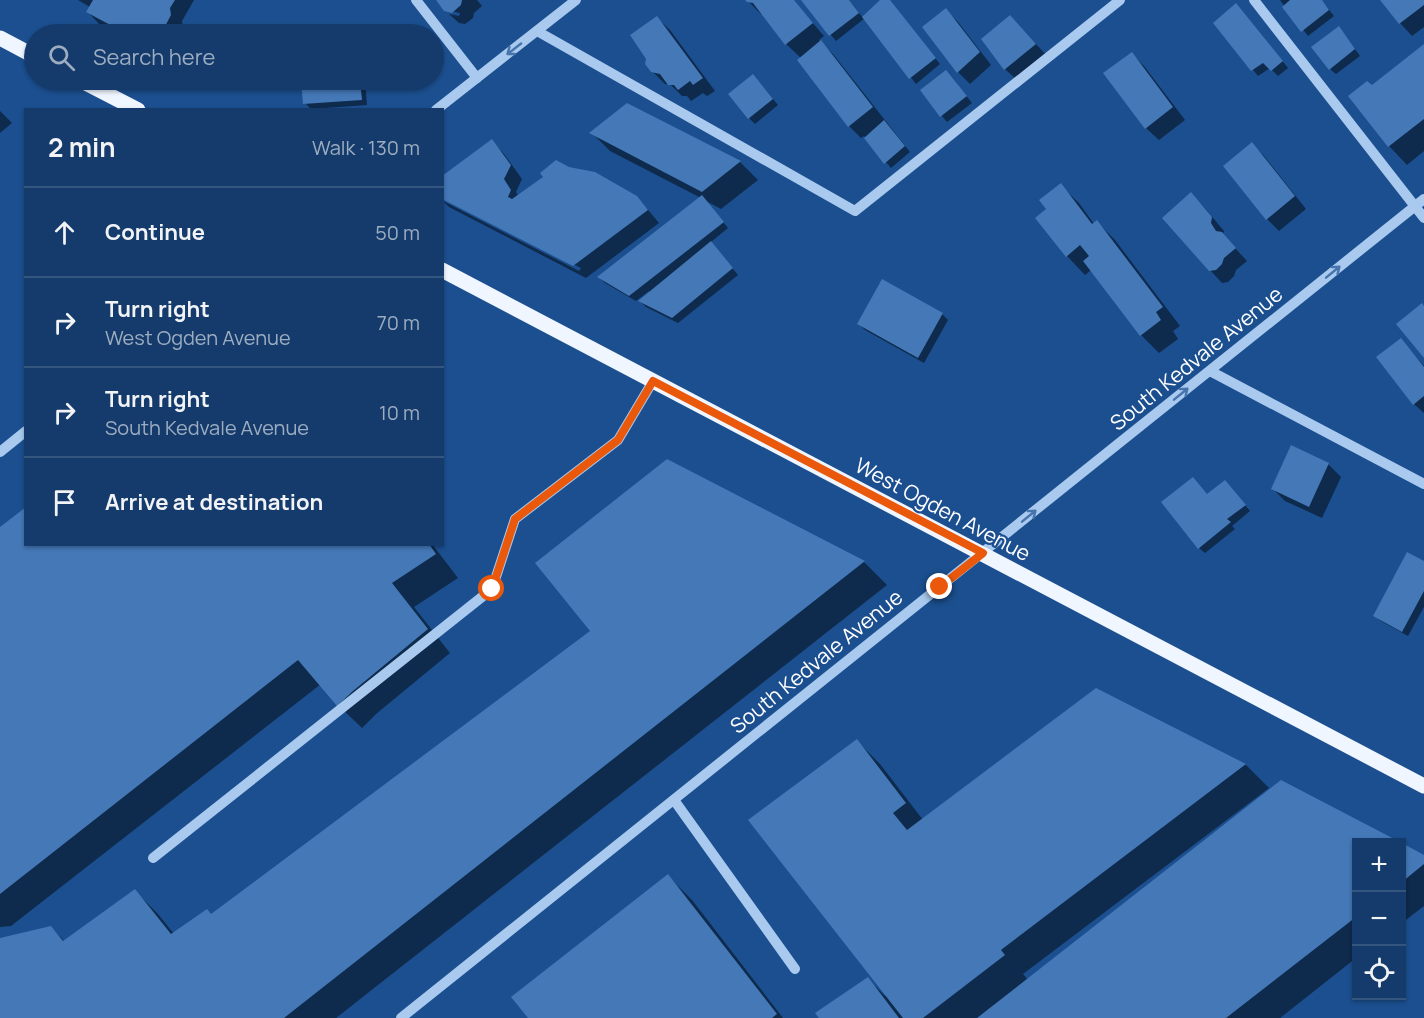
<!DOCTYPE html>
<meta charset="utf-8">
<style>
:root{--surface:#143b6b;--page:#214673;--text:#f1f3f6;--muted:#9dadc1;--line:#33557e}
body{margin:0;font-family:Manrope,sans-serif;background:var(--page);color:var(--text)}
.controls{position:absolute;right:18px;bottom:18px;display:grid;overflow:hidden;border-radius:0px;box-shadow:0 2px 4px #0004}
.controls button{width:54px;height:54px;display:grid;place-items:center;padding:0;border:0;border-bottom:2px solid var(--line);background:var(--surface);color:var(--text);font:30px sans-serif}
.stop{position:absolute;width:18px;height:18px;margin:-14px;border:4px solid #ea580c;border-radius:50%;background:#fff}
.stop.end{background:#ea580c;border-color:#fff;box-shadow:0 2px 6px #0008}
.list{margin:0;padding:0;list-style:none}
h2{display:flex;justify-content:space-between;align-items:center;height:78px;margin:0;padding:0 24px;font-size:26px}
h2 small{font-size:20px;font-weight:400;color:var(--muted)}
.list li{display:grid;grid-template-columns:39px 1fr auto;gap:18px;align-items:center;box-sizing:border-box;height:90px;padding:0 24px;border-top:2px solid var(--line)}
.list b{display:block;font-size:22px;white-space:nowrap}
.list p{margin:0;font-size:20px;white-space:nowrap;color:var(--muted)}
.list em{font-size:20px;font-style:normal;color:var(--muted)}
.icon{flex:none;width:33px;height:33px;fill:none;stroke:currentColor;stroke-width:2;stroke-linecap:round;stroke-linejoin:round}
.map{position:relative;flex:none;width:1424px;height:1018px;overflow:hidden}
.search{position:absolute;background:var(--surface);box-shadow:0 2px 4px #0004;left:24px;top:24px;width:420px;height:66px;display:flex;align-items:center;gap:15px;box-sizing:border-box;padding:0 21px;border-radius:33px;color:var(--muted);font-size:22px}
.panel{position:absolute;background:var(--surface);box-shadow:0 2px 4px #0004;left:24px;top:108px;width:420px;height:438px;border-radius:0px}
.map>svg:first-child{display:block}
</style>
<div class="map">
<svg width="1424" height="1018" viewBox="0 0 1424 1018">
<rect width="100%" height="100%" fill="#1b4f8f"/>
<g fill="#0007" fill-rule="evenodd">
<path d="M78,0h116l-12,21 1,7 -4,6h-60l-19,-9 -12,-13 2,-5z"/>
<path d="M438,0h39l5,6 -8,7 -1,5 -8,6 -6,-1 -10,-9 10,2 1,-3 -13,-3z"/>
<path d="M747,0h46l31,36 -5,4 14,14 77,98 -19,16 -27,-32 -3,2 -12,-12 -48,-68 -15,-14 -23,-29 -2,-1z"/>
<path d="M802,0h47l14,18 20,-18h5l52,64 -24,20 -51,-66 -29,23z"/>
<path d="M1280,0h41l13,16 -26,20z"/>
<path d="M1382,0h42v27l-12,9 -12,-13z"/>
<path d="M946,10l12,12 33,43 -21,19 -12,-12z"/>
<path d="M1242,11l46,57 -10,8 -8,-8 -12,8 -43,-53z"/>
<path d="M657,18l13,12 45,61 -8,5 -4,-3 -12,8 -4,-5h-5l-11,-11 -6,-1 -13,-13z"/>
<path d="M1023,30l25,27 -30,24 -13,-12z"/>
<path d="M1344,34l16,22 -24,18 -6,-5z"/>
<path d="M1424,46v105l-17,14 -18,-19 -39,-50 22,-9z"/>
<path d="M1132,54l12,12 41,54 -26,20 -13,-12z"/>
<path d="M952,78l20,25 -25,19 -5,-6z"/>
<path d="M303,80h62l2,25 -56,4 -6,-6z"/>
<path d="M759,82l19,23 -23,19 -6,-6z"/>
<path d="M628,104l112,58 18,18 -37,29 -15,-8 22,27 -17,14 27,33 -60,48 -32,-16 -6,-6 10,-8 -1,-2 -13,10 -31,-18 -6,-6 102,-79 -91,-47 -18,-18z"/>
<path d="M0,111l12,12 -12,10z"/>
<path d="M492,141l12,13 18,25 -6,13 3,5h117l13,14 10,12 -73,55 -137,-71 -7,-7v-22zM443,197l138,71 -2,3 -136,-70z"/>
<path d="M1252,144l12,12 42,53 -27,22 -12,-12z"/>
<path d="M1060,185l19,18 15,21 3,-2 18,18 65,86 -7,5 5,8 -19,14 -18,-18 -50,-65 -6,5 -18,-19 -30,-38 11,-9z"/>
<path d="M1191,194l12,12 21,25 -1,4 24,26 -11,9 -2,6 -6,6 -6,1 -12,-13z"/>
<path d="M942,314l6,6 -24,43 -59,-33 -6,-6z"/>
<path d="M1401,340l23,26v47l-10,-9z"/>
<path d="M1291,447l37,17 13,13 -19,41 -37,-17 -12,-12z"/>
<path d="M667,461l197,101 23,23 -551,433h-336v-78l51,-13 14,15 70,-51 23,23 16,20 38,-18 380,-285z"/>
<path d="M1230,487l20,24 -18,15 3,3 -30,24 -6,-5 9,-53z"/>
<path d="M0,529l26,15h406l26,34 -44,29 36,46 -74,61 -14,14 -24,-23 -17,-21 -310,242 -11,1z"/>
<path d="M1424,562v45l-16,29 -27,-15 -6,-6z"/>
<path d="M1096,689l150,76 23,23 -246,186 5,6 253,-198 116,60h-41v116l-76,60h-459l47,-39 17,17 1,-2 -29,-253 23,23 43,56z"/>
<path d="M1402,845l22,12v49l-22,17z"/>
<path d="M668,876l24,24 91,118h-253z"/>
</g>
<g fill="#4478b7">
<path d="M93,0h82l-5,8 1,7 -10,19h-34l-41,-22z"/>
<path d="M436,0h26l-1,5 -9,8 -8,-2z"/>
<path d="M745,0h49l19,23 -28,22 -32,-42 -6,-1z"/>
<path d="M801,0h48l10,13 -30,23z"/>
<path d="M880,0h10l46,58 -27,21 -47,-62z"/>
<path d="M1290,0h32l7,10 -28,22 -19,-25z"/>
<path d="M1380,0h44v5l-25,19z"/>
<path d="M1236,3l47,58 -12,10 -8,-8 -12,8 -38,-48z"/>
<path d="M946,8l34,44 -23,21 -35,-46z"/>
<path d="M1010,15l26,29 -32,26 -23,-31z"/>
<path d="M657,16l46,62 -10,7 -3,-4 -12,9 -4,-5h-6l-8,-11 -9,-2 -6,-8 1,-5 -16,-24z"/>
<path d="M1339,26l16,23 -26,21 -18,-23z"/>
<path d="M821,40l52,67 -25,20 -51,-67z"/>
<path d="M1424,44v75l-36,28 -40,-51 19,-15 5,4z"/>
<path d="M1132,52l41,55 -28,22 -42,-56z"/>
<path d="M946,70l21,26 -27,21 -20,-27z"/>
<path d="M753,74l20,25 -25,20 -20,-25z"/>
<path d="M301,80h59l2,20 -59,4z"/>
<path d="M627,103l114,58 -39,31 -113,-59z"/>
<path d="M884,120l21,26 -21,18 -20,-26z"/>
<path d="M492,139l19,26 -7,14 7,11 -3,7 4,2 31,-22 -3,-4 16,-13 13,7 26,5 42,24 11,14 -75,56 -131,-67v-23z"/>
<path d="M1252,142l43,54 -29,24 -43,-54z"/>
<path d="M1061,183l31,41 5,-4 66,87 -7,5 5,8 -21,16 -57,-75 6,-5 -9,-11 -14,12 -31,-39 11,-9 -7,-9z"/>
<path d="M1191,192l21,25 -1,6 5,8 6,1 14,16 -12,10 -2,6 -6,6 -7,1 -47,-53z"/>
<path d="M702,195l22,27 -95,74 -32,-19z"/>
<path d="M711,241l22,27 -61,50 -34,-17z"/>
<path d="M882,279l61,34 -25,45 -61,-34z"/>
<path d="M1422,303l2,3v52l-28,-34z"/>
<path d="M1401,338l23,29v29l-11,9 -37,-48z"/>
<path d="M1291,445l38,18 -20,44 -38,-18z"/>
<path d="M667,459l198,102 -581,457h-284v-80l51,-12 12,15 72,-52 36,45 36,-25 4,5 379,-283 -55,-68z"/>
<path d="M1193,477l14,17 18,-14 21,25 -19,14 4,3 -33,27 -37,-47z"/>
<path d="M26,507v37h403l7,10 -44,29 36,46 -75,62 -16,15 -39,-46 -298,234v-367z"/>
<path d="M1407,552l17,9v30l-22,41 -29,-16z"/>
<path d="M1096,688l150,76 -245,186 4,5 -82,63h-20l-155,-198 109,-81 49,64 -13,10 14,17z"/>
<path d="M1281,780l119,62h-44v75l-130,101h-249z"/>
<path d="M1402,843l22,12v9l-22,18z"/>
<path d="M668,874l109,140 -5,4h-244l-17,-21z"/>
<path d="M868,977l31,41h-80l-4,-5z"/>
</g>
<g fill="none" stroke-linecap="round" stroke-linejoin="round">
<g stroke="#a9c9ee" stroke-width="10">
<path d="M416,0l61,78"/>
<path d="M1254,0l170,218"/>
<path d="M537,31l318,180 265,-211"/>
<path d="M436,110l140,-110"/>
<path d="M1210,371l214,113"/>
<path d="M0,452l26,-21"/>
<path d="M674,800l121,169"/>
<path d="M153,858l339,-269 23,-70 103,-79 35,-59"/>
<path d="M401,1018l1023,-819"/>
</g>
<g stroke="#f0f6ff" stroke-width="15">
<path d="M0,38l34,18"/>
<path d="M80,80l58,30"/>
<path d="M442,270l982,516"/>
</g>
</g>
<defs><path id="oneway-shaft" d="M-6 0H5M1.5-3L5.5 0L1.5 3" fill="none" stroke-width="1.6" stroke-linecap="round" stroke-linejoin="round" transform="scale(1.5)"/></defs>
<g stroke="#4674ac">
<use href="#oneway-shaft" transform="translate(514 49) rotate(142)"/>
<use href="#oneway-shaft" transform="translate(1333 272) rotate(-39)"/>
<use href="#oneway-shaft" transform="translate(1181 394) rotate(-39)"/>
<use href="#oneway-shaft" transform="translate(1029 516) rotate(-39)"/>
</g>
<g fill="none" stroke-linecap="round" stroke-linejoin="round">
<path stroke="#ea580c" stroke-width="8" d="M492,589l23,-70 103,-79 35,-59 330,172 -43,34"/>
</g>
<g text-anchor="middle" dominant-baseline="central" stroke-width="4.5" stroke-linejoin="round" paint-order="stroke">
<g font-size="21" fill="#fff" stroke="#1b4f8f">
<text transform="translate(1196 358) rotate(-39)">South Kedvale Avenue</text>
<text transform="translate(943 509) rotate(28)">West Ogden Avenue</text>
<text transform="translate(816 661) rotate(-39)">South Kedvale Avenue</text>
</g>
</g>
</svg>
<div class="controls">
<button>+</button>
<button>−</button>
<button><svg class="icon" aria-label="locate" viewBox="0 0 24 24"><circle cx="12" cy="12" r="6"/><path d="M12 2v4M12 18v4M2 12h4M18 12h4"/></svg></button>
</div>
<div class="stop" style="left:492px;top:589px"></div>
<div class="stop end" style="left:940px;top:587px"></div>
<div class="search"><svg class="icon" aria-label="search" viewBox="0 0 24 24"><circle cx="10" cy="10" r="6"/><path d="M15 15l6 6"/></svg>Search here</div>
<section class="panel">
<h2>2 min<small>Walk · 130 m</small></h2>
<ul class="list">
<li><svg class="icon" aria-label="ahead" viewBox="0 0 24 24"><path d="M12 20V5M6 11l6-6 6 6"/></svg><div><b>Continue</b></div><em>50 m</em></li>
<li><svg class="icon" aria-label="right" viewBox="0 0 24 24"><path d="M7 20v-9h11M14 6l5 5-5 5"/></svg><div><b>Turn right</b><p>West Ogden Avenue</p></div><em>70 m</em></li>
<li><svg class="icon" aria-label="right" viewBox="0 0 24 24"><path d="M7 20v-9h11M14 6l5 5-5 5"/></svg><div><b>Turn right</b><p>South Kedvale Avenue</p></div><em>10 m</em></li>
<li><svg class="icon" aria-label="arrive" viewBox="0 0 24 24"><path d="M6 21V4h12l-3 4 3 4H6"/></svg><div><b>Arrive at destination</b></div></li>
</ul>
</section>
</div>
